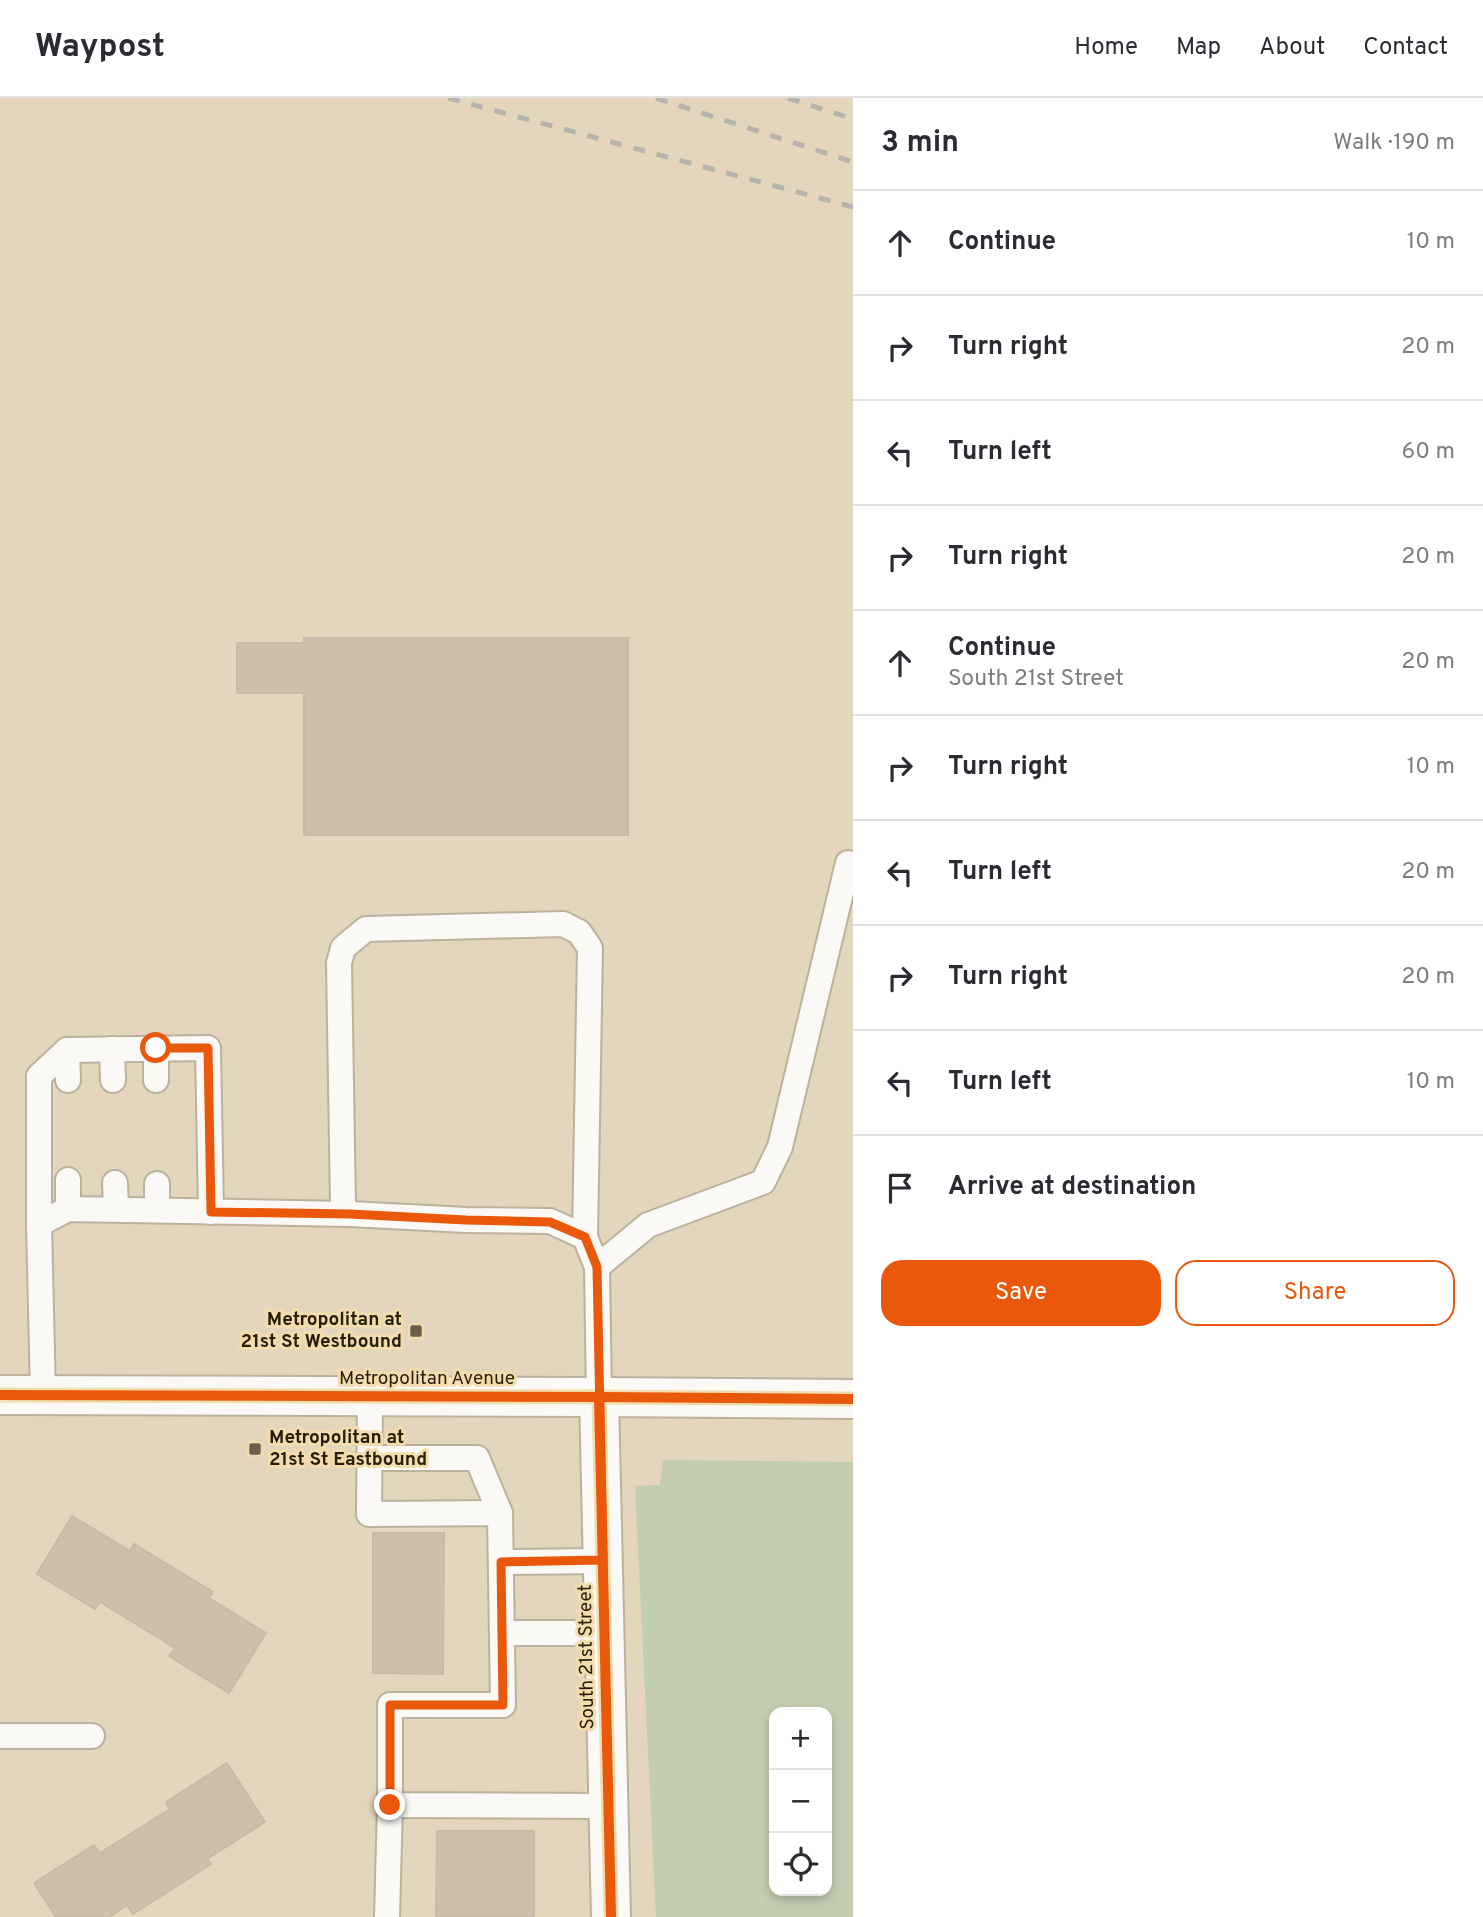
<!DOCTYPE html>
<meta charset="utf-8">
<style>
:root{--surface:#fff;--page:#f2f2f3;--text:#2b2b33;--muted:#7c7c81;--line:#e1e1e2;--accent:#ea580c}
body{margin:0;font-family:Overpass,sans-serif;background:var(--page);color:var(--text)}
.controls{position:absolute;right:21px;bottom:21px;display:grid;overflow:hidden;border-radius:14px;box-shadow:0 4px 10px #0003}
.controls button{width:63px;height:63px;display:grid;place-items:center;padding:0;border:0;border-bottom:2px solid var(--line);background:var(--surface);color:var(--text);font:35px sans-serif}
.stop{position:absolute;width:21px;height:21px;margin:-16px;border:5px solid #ea580c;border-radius:50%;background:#fff}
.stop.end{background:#ea580c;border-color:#fff;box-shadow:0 2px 7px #0008}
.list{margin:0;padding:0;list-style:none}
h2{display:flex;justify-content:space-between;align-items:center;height:91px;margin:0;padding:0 28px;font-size:30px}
h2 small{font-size:23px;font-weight:400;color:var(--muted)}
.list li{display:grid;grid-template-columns:46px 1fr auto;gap:21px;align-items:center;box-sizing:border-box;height:105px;padding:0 28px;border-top:2px solid var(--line)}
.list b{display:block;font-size:26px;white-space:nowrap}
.list p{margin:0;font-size:23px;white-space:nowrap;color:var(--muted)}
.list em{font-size:23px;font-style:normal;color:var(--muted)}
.actions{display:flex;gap:14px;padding:21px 28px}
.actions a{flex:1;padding:16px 0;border:2px solid var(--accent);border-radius:21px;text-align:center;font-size:24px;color:var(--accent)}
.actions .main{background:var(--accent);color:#fff}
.icon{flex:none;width:38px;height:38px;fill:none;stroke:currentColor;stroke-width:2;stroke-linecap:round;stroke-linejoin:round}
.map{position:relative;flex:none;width:853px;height:1819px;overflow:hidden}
header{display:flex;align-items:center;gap:42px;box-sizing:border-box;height:98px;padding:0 35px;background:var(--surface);border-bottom:2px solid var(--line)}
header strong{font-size:33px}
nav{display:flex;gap:38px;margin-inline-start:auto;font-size:24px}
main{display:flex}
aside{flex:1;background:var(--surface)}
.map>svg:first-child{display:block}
</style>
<header>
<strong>Waypost</strong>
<nav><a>Home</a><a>Map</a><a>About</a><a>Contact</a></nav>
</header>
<main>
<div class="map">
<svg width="853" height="1819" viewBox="0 0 853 1819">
<rect width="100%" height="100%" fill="#e3d6bd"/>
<path fill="#c2cdb1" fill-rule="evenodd" d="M663,1362l190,2v455h-197l-21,-431 25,-1zM774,1614h53v179h-53z"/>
<g fill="#cebfab" stroke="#c8baa8" stroke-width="2">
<path d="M304,540h324v197h-324v-142h-67v-50h67z"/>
<path d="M72,1418l58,35 4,-7 79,48 -4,6 57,35 -37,60 -60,-37 6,-8 -75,-46 -5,7 -58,-35z"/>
<path d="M373,1435h71l-1,141 -70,-1z"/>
<path d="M227,1665l38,59 -58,37 4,5 -78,50 -6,-9 -18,12h-53l-22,-34 60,-38 6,8 70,-44 -4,-7z"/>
<path d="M437,1733h97v86h-98z"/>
</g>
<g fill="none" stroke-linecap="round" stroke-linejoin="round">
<defs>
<g id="lane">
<path d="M156,950v32"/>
<path d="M112,951l1,31"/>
<path d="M67,952l1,30"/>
<path d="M68,1082v29"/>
<path d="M115,1085l1,26"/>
<path d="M157,1086v26"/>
<path d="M39,1126v-148l28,-26 141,-2 3,164"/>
<path d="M585,1139l5,-289 -11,-16 -16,-8 -197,5 -23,19 -4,15 4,242 7,9 116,6 84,1 35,16 12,30 2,130"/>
<path d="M597,1169l51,-42 115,-43 17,-35 68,-284"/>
<path d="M43,1297l-4,-171 29,-15 282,5"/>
<path d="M370,1298l-1,118 131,-1 3,192h-113v100l218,1"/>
<path d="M370,1360h107l23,55"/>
<path d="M501,1464l102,-1"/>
<path d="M502,1535h101"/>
<path d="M0,1638h92"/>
<path d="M387,1819l3,-112"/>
</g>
<g id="secondary">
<path d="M0,1297l599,2 254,2"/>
<path d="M599,1299l12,520"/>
</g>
</defs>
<use href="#lane" stroke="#bbb19d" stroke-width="28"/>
<use href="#secondary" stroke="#bbb19d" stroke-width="42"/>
<use href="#lane" stroke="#fbf9f5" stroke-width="24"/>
<use href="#secondary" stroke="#fbf9f5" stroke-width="38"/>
<g stroke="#b7b3ad" stroke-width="5" stroke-dasharray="12 12" stroke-linecap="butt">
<path d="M448,0l405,109"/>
<path d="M656,0l197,64"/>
<path d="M788,0l65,21"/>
</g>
<defs>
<g id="cycleway">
<path d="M0,1297l599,2 254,2"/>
<path d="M599,1299l12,520"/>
</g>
</defs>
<use href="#cycleway" stroke="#f3dcad" stroke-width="15"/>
<use href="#cycleway" stroke="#e8590c" stroke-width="10"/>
</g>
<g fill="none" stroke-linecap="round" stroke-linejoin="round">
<path stroke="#ea580c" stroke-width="9" d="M156,950h52l3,164 139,2 116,6 84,2 35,15 12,30 6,293 -102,2 2,143h-113v100"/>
</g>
<g fill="#695f4a" stroke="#f3dcad" stroke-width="2.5">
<rect x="409" y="1226" width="14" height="14" rx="3.5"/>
<rect x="248" y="1344" width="14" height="14" rx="3.5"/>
</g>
<g text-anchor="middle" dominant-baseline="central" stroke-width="6" stroke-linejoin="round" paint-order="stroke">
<g font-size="19" font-weight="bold" fill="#271f0c" stroke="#f3dcad" text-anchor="end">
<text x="402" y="1222">Metropolitan at<tspan x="402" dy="22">21st St Westbound</tspan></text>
<text x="269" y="1340" text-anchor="start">Metropolitan at<tspan x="269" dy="22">21st St Eastbound</tspan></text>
</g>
<g font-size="19" fill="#271f0c" stroke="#f3dcad">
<text x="427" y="1281">Metropolitan Avenue</text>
<text transform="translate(587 1559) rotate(-91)">South 21st Street</text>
</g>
</g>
</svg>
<div class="controls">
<button>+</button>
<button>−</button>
<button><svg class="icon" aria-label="locate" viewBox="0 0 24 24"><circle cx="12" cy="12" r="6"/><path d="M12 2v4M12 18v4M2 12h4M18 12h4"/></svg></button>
</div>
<div class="stop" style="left:156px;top:950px"></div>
<div class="stop end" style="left:390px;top:1707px"></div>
</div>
<aside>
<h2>3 min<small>Walk · 190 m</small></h2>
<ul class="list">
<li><svg class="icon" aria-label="ahead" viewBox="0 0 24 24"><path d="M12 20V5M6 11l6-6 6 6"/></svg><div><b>Continue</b></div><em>10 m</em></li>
<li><svg class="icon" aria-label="right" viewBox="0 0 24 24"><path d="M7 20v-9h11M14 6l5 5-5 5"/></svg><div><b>Turn right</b></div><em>20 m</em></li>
<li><svg class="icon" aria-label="left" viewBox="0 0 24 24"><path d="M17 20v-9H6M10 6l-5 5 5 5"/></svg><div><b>Turn left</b></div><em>60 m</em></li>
<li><svg class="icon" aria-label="right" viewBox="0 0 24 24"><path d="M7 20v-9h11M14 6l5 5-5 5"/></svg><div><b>Turn right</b></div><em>20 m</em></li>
<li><svg class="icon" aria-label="ahead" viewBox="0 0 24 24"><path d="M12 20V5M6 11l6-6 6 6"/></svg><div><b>Continue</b><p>South 21st Street</p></div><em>20 m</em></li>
<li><svg class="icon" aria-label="right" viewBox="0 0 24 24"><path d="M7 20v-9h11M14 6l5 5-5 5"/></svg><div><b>Turn right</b></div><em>10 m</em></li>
<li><svg class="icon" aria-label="left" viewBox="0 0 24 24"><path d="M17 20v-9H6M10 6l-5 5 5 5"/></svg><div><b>Turn left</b></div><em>20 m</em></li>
<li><svg class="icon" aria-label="right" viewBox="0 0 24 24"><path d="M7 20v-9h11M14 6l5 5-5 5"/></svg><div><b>Turn right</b></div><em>20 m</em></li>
<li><svg class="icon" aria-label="left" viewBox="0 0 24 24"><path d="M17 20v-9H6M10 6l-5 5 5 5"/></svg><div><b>Turn left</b></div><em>10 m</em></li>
<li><svg class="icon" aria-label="arrive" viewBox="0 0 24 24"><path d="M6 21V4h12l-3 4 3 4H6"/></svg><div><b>Arrive at destination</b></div></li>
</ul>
<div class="actions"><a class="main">Save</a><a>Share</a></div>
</aside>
</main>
